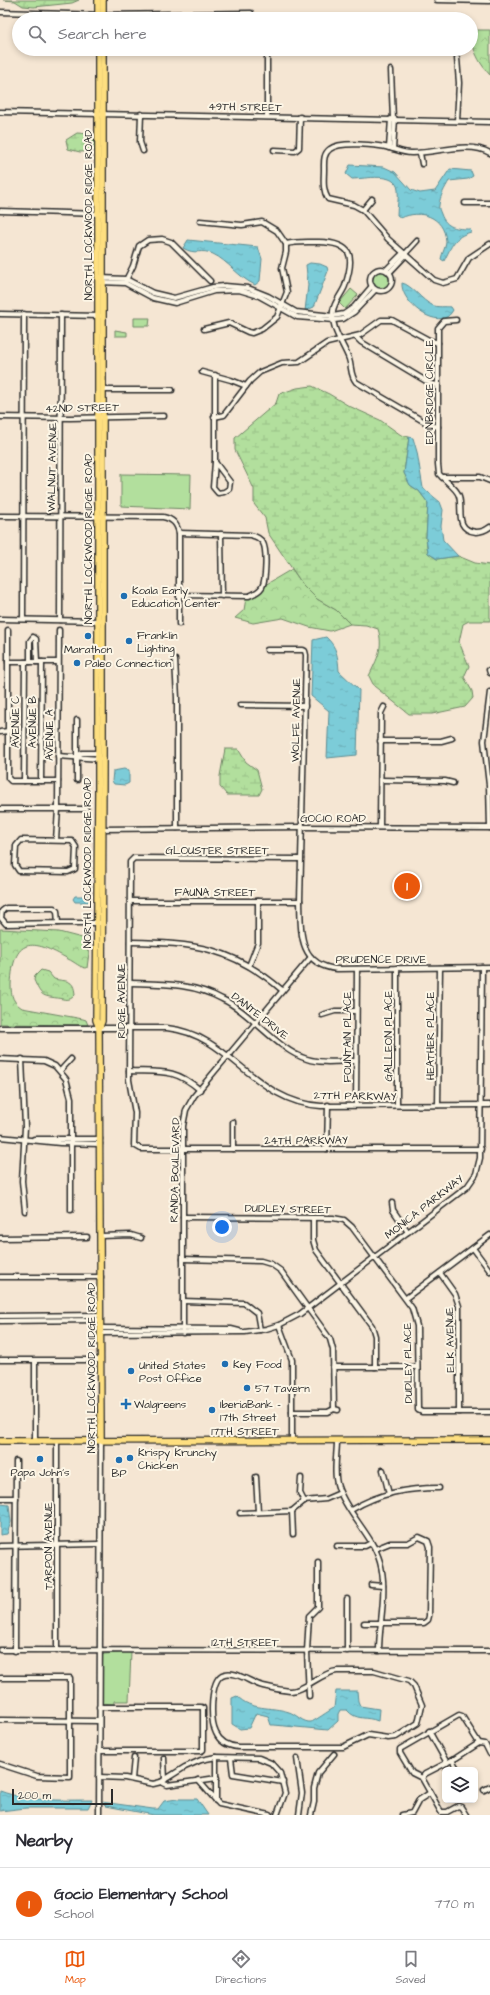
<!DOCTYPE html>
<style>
:root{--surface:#fff;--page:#f2f2f3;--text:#2b2b33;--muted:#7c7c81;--line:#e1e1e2;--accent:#ea580c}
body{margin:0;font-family:"Architects Daughter",sans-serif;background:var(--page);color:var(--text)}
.controls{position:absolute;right:12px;bottom:12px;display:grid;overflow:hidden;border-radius:6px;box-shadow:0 2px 6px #0003}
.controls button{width:36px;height:36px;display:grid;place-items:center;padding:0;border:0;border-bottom:1px solid var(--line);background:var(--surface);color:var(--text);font:20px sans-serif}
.scale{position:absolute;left:12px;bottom:10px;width:101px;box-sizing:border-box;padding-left:4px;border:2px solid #2b2b2b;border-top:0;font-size:11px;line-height:14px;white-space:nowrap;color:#2b2b2b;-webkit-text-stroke:3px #fcf5e5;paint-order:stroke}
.you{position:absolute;left:222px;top:1227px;width:14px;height:14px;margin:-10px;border:3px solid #fff;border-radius:50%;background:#1a73e8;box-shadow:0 0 0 6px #1a73e833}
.badge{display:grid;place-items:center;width:26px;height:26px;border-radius:50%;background:var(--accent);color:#fff;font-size:13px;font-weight:700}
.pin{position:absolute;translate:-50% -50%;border:2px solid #fff;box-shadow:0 1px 4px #0006}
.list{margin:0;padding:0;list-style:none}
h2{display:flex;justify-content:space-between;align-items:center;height:52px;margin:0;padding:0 16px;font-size:17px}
h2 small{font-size:13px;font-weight:400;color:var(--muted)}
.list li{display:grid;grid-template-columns:26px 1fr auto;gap:12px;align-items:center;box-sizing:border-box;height:72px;padding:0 16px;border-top:1px solid var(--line)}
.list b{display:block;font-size:15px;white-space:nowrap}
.list p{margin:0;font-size:13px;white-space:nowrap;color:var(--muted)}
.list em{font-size:13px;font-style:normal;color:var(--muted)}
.icon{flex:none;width:22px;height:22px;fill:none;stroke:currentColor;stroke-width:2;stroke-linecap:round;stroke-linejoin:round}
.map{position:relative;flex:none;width:490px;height:1815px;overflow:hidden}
.search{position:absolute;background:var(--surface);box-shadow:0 2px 6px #0003;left:12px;right:12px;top:12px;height:44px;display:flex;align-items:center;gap:10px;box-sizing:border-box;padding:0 14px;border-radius:22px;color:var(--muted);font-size:15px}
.sheet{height:124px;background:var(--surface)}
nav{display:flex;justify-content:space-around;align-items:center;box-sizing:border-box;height:56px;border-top:1px solid var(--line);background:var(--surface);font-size:11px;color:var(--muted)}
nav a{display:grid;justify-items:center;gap:2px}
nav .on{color:var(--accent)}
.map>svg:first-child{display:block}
</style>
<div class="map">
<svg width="490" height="1815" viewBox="0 0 490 1815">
<defs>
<pattern id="forest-crowns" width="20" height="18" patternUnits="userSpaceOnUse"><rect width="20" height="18" fill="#b2df9d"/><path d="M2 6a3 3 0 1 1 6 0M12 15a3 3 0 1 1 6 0" fill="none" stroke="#99c087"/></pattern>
<pattern id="wetland-marsh" width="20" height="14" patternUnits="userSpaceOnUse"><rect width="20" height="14" fill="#b2df9d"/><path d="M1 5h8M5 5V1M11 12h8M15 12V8" fill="none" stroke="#99c087"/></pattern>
<pattern id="water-ripples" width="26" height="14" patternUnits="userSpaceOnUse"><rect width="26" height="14" fill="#7cccd8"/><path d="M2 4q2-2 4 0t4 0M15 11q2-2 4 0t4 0" fill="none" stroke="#6bafba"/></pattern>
</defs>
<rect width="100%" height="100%" fill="#f5e6d3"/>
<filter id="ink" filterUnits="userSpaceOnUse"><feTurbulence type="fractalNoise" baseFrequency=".025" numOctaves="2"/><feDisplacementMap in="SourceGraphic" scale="8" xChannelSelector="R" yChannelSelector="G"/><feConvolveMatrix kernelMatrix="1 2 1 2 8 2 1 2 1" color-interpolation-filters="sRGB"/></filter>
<g filter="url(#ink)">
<g fill="#b2df9d" stroke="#6e8564">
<circle cx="381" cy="280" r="9"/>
<path d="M351,289l7,6 -13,14 -6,-6z"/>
<path d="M134,318h16l-1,8h-15z"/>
<path d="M115,330l12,2v4h-12z"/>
<path d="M121,474l70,1 -1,34 -69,-3z"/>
<path d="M131,1652l-2,49h-15v3l-14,-1 2,-47 2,-2z"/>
</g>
<g fill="url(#forest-crowns)" stroke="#6e8564">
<path d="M471,30h19v45c-12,-13 -19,-28 -19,-45z"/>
<path d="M292,569l11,16 14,14 19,11 14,14 -20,7 -21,-4 -26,-9 -30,5 -18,-5 9,-8 2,-12 13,-4 6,-9z"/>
<path d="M0,929l59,3 23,6 7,15 -2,15c-7,0 -12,-6 -19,-9 -36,-21 -55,-22 -57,26 0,11 2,17 11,23l61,11 3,1 2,5 -88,-1z"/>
<path d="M41,970l7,2 6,7c12,3 20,-1 21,16 -6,7 -10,4 -18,3 -15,-2 -16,-2 -23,-18l1,-4z"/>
</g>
<g fill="url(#wetland-marsh)" stroke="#6e8564">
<path d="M3,0h76l-7,3 -38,4 -11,-1 -8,-5z"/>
<path d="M77,133l16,1 2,17 -15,1 -12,-3 -2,-9z"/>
<path d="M312,386l17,8 20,12 31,14 21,15 8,2 -5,36 6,12 9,6 9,12 -2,35 2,15 9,6 21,-3 17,7 15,2v56h-21l-6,3 -4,18 10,24 -5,11 8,14 1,7 -8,9 -33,7h-23l-35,-28 -5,-10c8,-17 15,-28 9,-47l-12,-4 -16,-1 -14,-14 -19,-11 -14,-14 -35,-52 -3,-15 -11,-14v-15l-19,-39v-12l41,-35 3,-9 18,-6z"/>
<path d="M225,749h13l8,13 11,8 5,19 -3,6h-32l-7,-8v-11z"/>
</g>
<g fill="url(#water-ripples)" stroke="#5c8c93">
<path d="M350,165l34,2 11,5 16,18 9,3 15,-2 15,-22 21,2 2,5 -5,3 -19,2c-4,7 -9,15 -10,24 -1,3 1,6 2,9 5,14 16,15 29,15l1,3c-18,5 -19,14 -27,29l-3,-2c1,-6 5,-12 5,-18 -2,-25 -26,-32 -45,-23l-4,-3c0,-8 2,-17 1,-25 -2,-19 -33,-11 -46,-11l-6,-5z"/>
<path d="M188,240l70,7 4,12 -2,22 -5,4c-17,-8 -27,-24 -42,-31 -12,-6 -17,2 -30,-6z"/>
<path d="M310,263l10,1 7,3 1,4 -14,36 -9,4 3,-26 -2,-20z"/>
<path d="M402,283c10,2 20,18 30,22 6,3 13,1 19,2l2,3c-12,24 -53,-7 -51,-27z"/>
<path d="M409,437l4,1 4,14 6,36 17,14 3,8 -2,16 2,14 15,16 -21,3 -9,-6 -2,-15 2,-35 -9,-12 -9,-6 -6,-12z"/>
<path d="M326,637c11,10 12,20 13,34l20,19 -2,65 -30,3 2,-47 -18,-15 2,-56z"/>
<path d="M124,769l5,2v12l-4,2 -11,-1 -2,-3 1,-10z"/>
<path d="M75,896h14l1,4 -2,2h-13l-2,-3z"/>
<path d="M0,1504l9,1 2,17 -4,12 -7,1z"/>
<path d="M336,1691h21l1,10 2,5 19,3 -1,12c-12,-5 -22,0 -31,-11h-7l-2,4v7l-10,9 -54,-5h-3l-3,-9 -12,-3 -7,15 -9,1 -8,-5v-26l5,-2c14,15 34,10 52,16 7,2 14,11 22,10 2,0 19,-12 23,-14z"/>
<path d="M0,1791c30,11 60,9 92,9l-4,8h-62l-26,3z"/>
<path d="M177,1799h20l11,16h-54l-48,-9 -4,-4 51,7h5l6,-8z"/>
</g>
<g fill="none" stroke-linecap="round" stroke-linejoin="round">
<defs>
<g id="minor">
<path d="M437,0l53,1"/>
<path d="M0,12l102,3 149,-2"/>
<path d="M267,54v62"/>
<path d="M457,58l2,25 -2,38"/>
<path d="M391,70l2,49"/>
<path d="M0,112l490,10"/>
<path d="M141,114l-1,28 3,9"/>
<path d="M389,148l2,-29"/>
<path d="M393,149l2,-30"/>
<path d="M274,150l21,1 4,-3 1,-31"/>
<path d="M420,153l2,11"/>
<path d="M490,153c-22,-13 -55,1 -79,0 -7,0 -14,-3 -21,-5 -12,-3 -50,-7 -60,1 -7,5 -6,13 -6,20 0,10 -2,20 4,30l26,6 9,5 25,29 46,41 9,3 14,-4 12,-21 21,-14"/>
<path d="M465,203h25"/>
<path d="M363,210l9,-11"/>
<path d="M0,211l100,3"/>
<path d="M200,221l42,4 20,-3 15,9 9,13v8l-4,16 5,24 -10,25 -15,12 -10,4 -4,-1 -19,-9 -25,6"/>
<path d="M286,244c11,-3 21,-2 33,-2 34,1 36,14 26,44 -3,8 -11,16 -12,25 -2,19 10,32 16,48 3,9 1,16 7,23l74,43 8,2"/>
<path d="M405,254l12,-13"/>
<circle cx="381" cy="280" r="11"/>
<path d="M386,270l17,-17"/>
<path d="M389,273l17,-18"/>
<path d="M101,278l25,1 27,14 21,5 39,-11 12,-1 23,2 20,8 28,16 37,4 11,-2 10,-7 18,-21"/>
<path d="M126,280l7,-14 6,-20 9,-6 14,-1 9,3 39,39"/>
<path d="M100,282l25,1 28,15 22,5 39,-12 25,-1 20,6 38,21 37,3 9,-1 11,-7 21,-22"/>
<path d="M0,314l100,2"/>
<path d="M356,337l5,5 70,42 7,1"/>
<path d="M202,372l29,8 15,6"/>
<path d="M103,390h69"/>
<path d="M0,417l70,1 94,-2"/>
<path d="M214,417l10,-2 26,-34 10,-9 22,-9 17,-1 28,-19 33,-8 21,-15h11l37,20 9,3"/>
<path d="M215,462v-87"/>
<path d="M215,462l15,20 -1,7 -5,3 -6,1 -5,-6z"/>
<path d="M442,477l-3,-3 -1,-10v-136l6,-7 12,-1"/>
<path d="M490,481l-10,-4h-38c5,5 15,12 17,19 4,13 -5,34 17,36 5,0 10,-2 14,-5"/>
<path d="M0,516l163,1c10,2 14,7 16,16v91"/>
<path d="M179,533l71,2c5,1 10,3 13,8 4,7 3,37 -1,44 -3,5 -8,7 -13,9l-70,-1"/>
<path d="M221,534l1,62"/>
<path d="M0,619l100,2"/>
<path d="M23,619l1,-305"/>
<path d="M60,620l1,-305"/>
<path d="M8,630v148l3,3h47"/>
<path d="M267,650h36l2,1 1,4 -6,246c1,30 -2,64 37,68l153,-2"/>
<path d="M175,660l2,38v130"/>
<path d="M8,662h50"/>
<path d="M30,662v-21l3,-4 3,2 1,23"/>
<path d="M489,670l1,3"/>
<path d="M240,705l65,1"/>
<path d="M0,732l8,-1"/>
<path d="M380,741h61l11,-3"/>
<path d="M58,756l42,3"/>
<path d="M77,756l5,-3h15"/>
<path d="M77,780v-60"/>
<path d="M381,780l64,1 8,2"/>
<path d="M24,781l1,-119"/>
<path d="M41,781l1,-119"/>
<path d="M0,809h86"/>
<path d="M380,827l1,-114 3,-6"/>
<path d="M490,828l-1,-43 -5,-44 6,-49"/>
<path d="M100,829l202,-2 188,1"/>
<path d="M21,840l51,1 4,6 -1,22 -7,3 -49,-1 -4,-6 1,-19z"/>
<path d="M56,840l2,-31 1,-179"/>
<path d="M301,859l-167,-1 -4,4 -1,218 6,33 -1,32 7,4h340"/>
<path d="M130,901h170"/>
<path d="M6,908h48l3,3 1,12 -52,1 -5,-6 1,-7z"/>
<path d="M58,923h42"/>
<path d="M130,942c64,1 102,5 152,48"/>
<path d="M249,966l9,-23v-42"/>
<path d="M130,983c32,1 63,0 92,16 30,14 55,51 85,60 15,5 33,2 49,2"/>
<path d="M322,1015l13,-4h21"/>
<path d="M0,1028h167c65,7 86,74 154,78l169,-1"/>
<path d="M0,1059l44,2 11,5 11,13 5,19v112"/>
<path d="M22,1059l3,68 -3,54 3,30"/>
<path d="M60,1071l11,-12"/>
<path d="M129,1071c31,1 46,-3 71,19"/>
<path d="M356,1105l1,-136"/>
<path d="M397,1105v-137"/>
<path d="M438,1105l2,-137"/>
<path d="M0,1137l60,6 40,1"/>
<path d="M34,1139h66"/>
<path d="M233,1149v-27"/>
<path d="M327,1149l1,-44"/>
<path d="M392,1203l1,7 15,22"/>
<path d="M183,1217l150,1 11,2 8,7 60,81 5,18 1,84 4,2h68"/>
<path d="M313,1218v22l3,10 56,76 3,10v31"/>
<path d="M101,1236l30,-1 10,3"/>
<path d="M0,1238l87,-1"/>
<path d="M473,1248l17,23"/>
<path d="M183,1259l78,2 10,3 10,7 49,68 3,11 1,59"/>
<path d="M440,1273l15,21 4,12v106"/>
<path d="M0,1277h101"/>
<path d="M406,1298l84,-63"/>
<path d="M183,1301l61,2 13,10 3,17"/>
<path d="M0,1316l100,-1"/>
<path d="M0,1321l100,-1"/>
<path d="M279,1325l13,35v81"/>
<path d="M100,1328l131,1 8,2"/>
<path d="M100,1333l145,-1 21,-3 13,-4 21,-11 167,-127 9,-13 4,-16 2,-191"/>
<path d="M183,1333v-207l3,-16 8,-14 117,-139"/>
<path d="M0,1360h100"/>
<path d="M35,1361v80"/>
<path d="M333,1367h84"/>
<path d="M292,1412h36l6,-3 4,1"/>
<path d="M337,1441c0,14 -4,32 1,46 9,27 34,47 42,75 8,29 -1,59 -1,89"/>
<path d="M383,1470l6,24"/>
<path d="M256,1477l2,35"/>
<path d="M301,1478l-1,15 4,8"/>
<path d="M0,1498h16"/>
<path d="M351,1510c28,-17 56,-22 88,-22"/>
<path d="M292,1511l1,23"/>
<path d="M240,1513l52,-2 12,-10 22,-2 14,-6"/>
<path d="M0,1546l99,-2"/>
<path d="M337,1546h28l6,-3"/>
<path d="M371,1585l12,1"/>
<path d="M364,1623h60l4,-3 1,-4 1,-69 -2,-6 -9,-4 -11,6h-18l-15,6"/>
<path d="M0,1650l490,1"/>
<path d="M15,1651l1,-190"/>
<path d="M57,1651v-210"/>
<path d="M347,1651v-52"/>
<path d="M337,1671h37l35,10 5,5 8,19 -4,18 -22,14 -8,1 -20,-3 -25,12h-105c-10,-1 -18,-5 -22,-14 -6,-12 -6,-51 6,-58 13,-6 28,8 41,11 8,2 18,4 27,5 13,1 32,-19 47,-20z"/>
<path d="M0,1678h70v99l-33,-1 -37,-12"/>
<path d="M309,1696l-2,-45 2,-35 9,-9v-45"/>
<path d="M0,1720l99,1"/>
<path d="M429,1731l18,32"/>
<path d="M99,1751h102l2,-1v-42l-2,-1h-102"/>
<path d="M164,1758l1,22"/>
<path d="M231,1758l2,16 50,8"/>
<path d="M297,1758l5,35 -3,22"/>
<path d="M452,1760l6,10"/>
<path d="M99,1777l26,1 28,6 8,-2 24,-15 16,-7 15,-3 43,1 12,5 9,10 5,20 -8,22"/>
<path d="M422,1778l3,-4 31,-16 23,-15"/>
<path d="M132,1779l2,-21"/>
<path d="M198,1780l21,24 51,11"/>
<path d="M161,1782l6,3 50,-7"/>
<path d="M484,1790l6,-3"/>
<path d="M216,1801v-44"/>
<path d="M99,1815l2,-375"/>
<path d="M311,1815l3,-13v-14l4,-15 16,-19"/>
<path d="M402,1815l10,-2 7,-13 11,-7"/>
<path d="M466,1815l-5,-8 -3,-1 -11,6h-6l-19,-34 -10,-5 -12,-20v-4l59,-34 3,1 17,27 6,1 5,10"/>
</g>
<g id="major">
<path d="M98,0v19"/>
<path d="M103,0v19"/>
<path d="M98,49v744l-2,227 3,8"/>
<path d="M101,1440l-2,-411 3,-8 1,-265v-707"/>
<path d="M0,1441l490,-1"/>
</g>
</defs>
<use href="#minor" stroke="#2b2b2b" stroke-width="7"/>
<use href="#major" stroke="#2b2b2b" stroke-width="8"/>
<use href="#minor" stroke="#fcf5e5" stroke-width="4"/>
<use href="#major" stroke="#fedf80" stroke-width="5.5"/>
</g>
</g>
<g fill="#1f6fb2" stroke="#fcf5e5" stroke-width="1.5">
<circle cx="124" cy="596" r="4"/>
<circle cx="88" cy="636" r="4"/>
<circle cx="129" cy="641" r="4"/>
<circle cx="77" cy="663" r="4"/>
<circle cx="225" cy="1364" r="4"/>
<circle cx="131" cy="1371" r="4"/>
<circle cx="247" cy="1388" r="4"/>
<path d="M124 1398h4v4h4v4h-4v4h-4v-4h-4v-4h4z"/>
<circle cx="212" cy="1410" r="4"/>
<circle cx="130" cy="1458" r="4"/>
<circle cx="40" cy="1459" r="4"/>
<circle cx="119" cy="1460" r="4"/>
</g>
<g text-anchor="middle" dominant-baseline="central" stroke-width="4" stroke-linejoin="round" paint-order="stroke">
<g font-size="11" fill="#2b2b2b" stroke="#fcf5e5">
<text transform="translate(245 107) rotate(1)">49TH STREET</text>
<text transform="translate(88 215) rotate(-90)">NORTH LOCKWOOD RIDGE ROAD</text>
<text transform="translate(429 392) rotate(-90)">EDINBRIDGE CIRCLE</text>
<text transform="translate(82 408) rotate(-1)">42ND STREET</text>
<text transform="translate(52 467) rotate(-89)">WALNUT AVENUE</text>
<text transform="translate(88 539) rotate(-90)">NORTH LOCKWOOD RIDGE ROAD</text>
<text transform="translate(296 720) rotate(-89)">WOLFE AVENUE</text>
<text transform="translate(15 722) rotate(-90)">AVENUE C</text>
<text transform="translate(32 722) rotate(-90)">AVENUE B</text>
<text transform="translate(49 735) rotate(-90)">AVENUE A</text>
<text x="333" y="818">GOCIO ROAD</text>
<text x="217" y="850">GLOUSTER STREET</text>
<text transform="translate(87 863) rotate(-90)">NORTH LOCKWOOD RIDGE ROAD</text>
<text x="215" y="892">FAUNA STREET</text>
<text x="381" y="959">PRUDENCE DRIVE</text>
<text transform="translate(121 1001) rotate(-90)">RIDGE AVENUE</text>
<text transform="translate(260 1016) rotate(38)">DANTE DRIVE</text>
<text transform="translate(388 1036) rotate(-90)">GALLEON PLACE</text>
<text transform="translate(430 1036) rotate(-90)">HEATHER PLACE</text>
<text transform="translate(347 1037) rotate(-90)">FOUNTAIN PLACE</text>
<text transform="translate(355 1096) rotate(1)">27TH PARKWAY</text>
<text x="306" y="1140">24TH PARKWAY</text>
<text transform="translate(175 1170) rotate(-89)">RANDA BOULEVARD</text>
<text transform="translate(424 1207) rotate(-38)">MONICA PARKWAY</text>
<text transform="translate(288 1209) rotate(1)">DUDLEY STREET</text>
<text transform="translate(450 1340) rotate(-91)">ELK AVENUE</text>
<text transform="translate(408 1363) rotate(-91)">DUDLEY PLACE</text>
<text transform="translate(91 1368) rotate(-90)">NORTH LOCKWOOD RIDGE ROAD</text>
<text x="245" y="1431">17TH STREET</text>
<text transform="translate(48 1546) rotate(-90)">TARPON AVENUE</text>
<text x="245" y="1642">12TH STREET</text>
</g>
<g font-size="11" fill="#2b2b2b" stroke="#fcf5e5" text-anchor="start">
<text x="132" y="590">Koala Early<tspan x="132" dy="13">Education Center</tspan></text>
<text x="137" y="635">Franklin<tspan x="137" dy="13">Lighting</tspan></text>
<text x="88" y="649" text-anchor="middle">Marathon</text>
<text x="85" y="663">Paleo Connection</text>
<text x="233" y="1364">Key Food</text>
<text x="139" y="1365">United States<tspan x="139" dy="13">Post Office</tspan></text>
<text x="255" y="1388">57 Tavern</text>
<text x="134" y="1404">Walgreens</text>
<text x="220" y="1404">IberiaBank -<tspan x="220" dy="13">17th Street</tspan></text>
<text x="138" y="1452">Krispy Krunchy<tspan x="138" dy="13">Chicken</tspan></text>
<text x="40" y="1472" text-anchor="middle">Papa John's</text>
<text x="119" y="1473" text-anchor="middle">BP</text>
</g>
</g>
</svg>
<div class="controls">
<button><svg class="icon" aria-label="layers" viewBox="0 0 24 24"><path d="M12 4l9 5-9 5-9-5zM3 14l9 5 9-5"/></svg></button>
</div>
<div class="scale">200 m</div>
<div class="you"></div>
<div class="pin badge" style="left:407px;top:886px">1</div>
<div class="search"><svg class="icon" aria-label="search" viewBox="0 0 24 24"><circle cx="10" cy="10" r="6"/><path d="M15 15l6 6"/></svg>Search here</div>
</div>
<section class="sheet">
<h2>Nearby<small></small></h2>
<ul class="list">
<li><span class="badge">1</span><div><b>Gocio Elementary School</b><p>School</p></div><em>770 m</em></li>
</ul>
</section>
<nav>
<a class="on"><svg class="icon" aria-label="map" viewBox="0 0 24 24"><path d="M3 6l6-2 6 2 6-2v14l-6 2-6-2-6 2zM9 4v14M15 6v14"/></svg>Map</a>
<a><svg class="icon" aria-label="directions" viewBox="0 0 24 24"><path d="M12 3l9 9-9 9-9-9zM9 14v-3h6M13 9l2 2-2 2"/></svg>Directions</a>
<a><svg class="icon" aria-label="saved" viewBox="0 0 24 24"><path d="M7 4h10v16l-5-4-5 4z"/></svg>Saved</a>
</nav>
